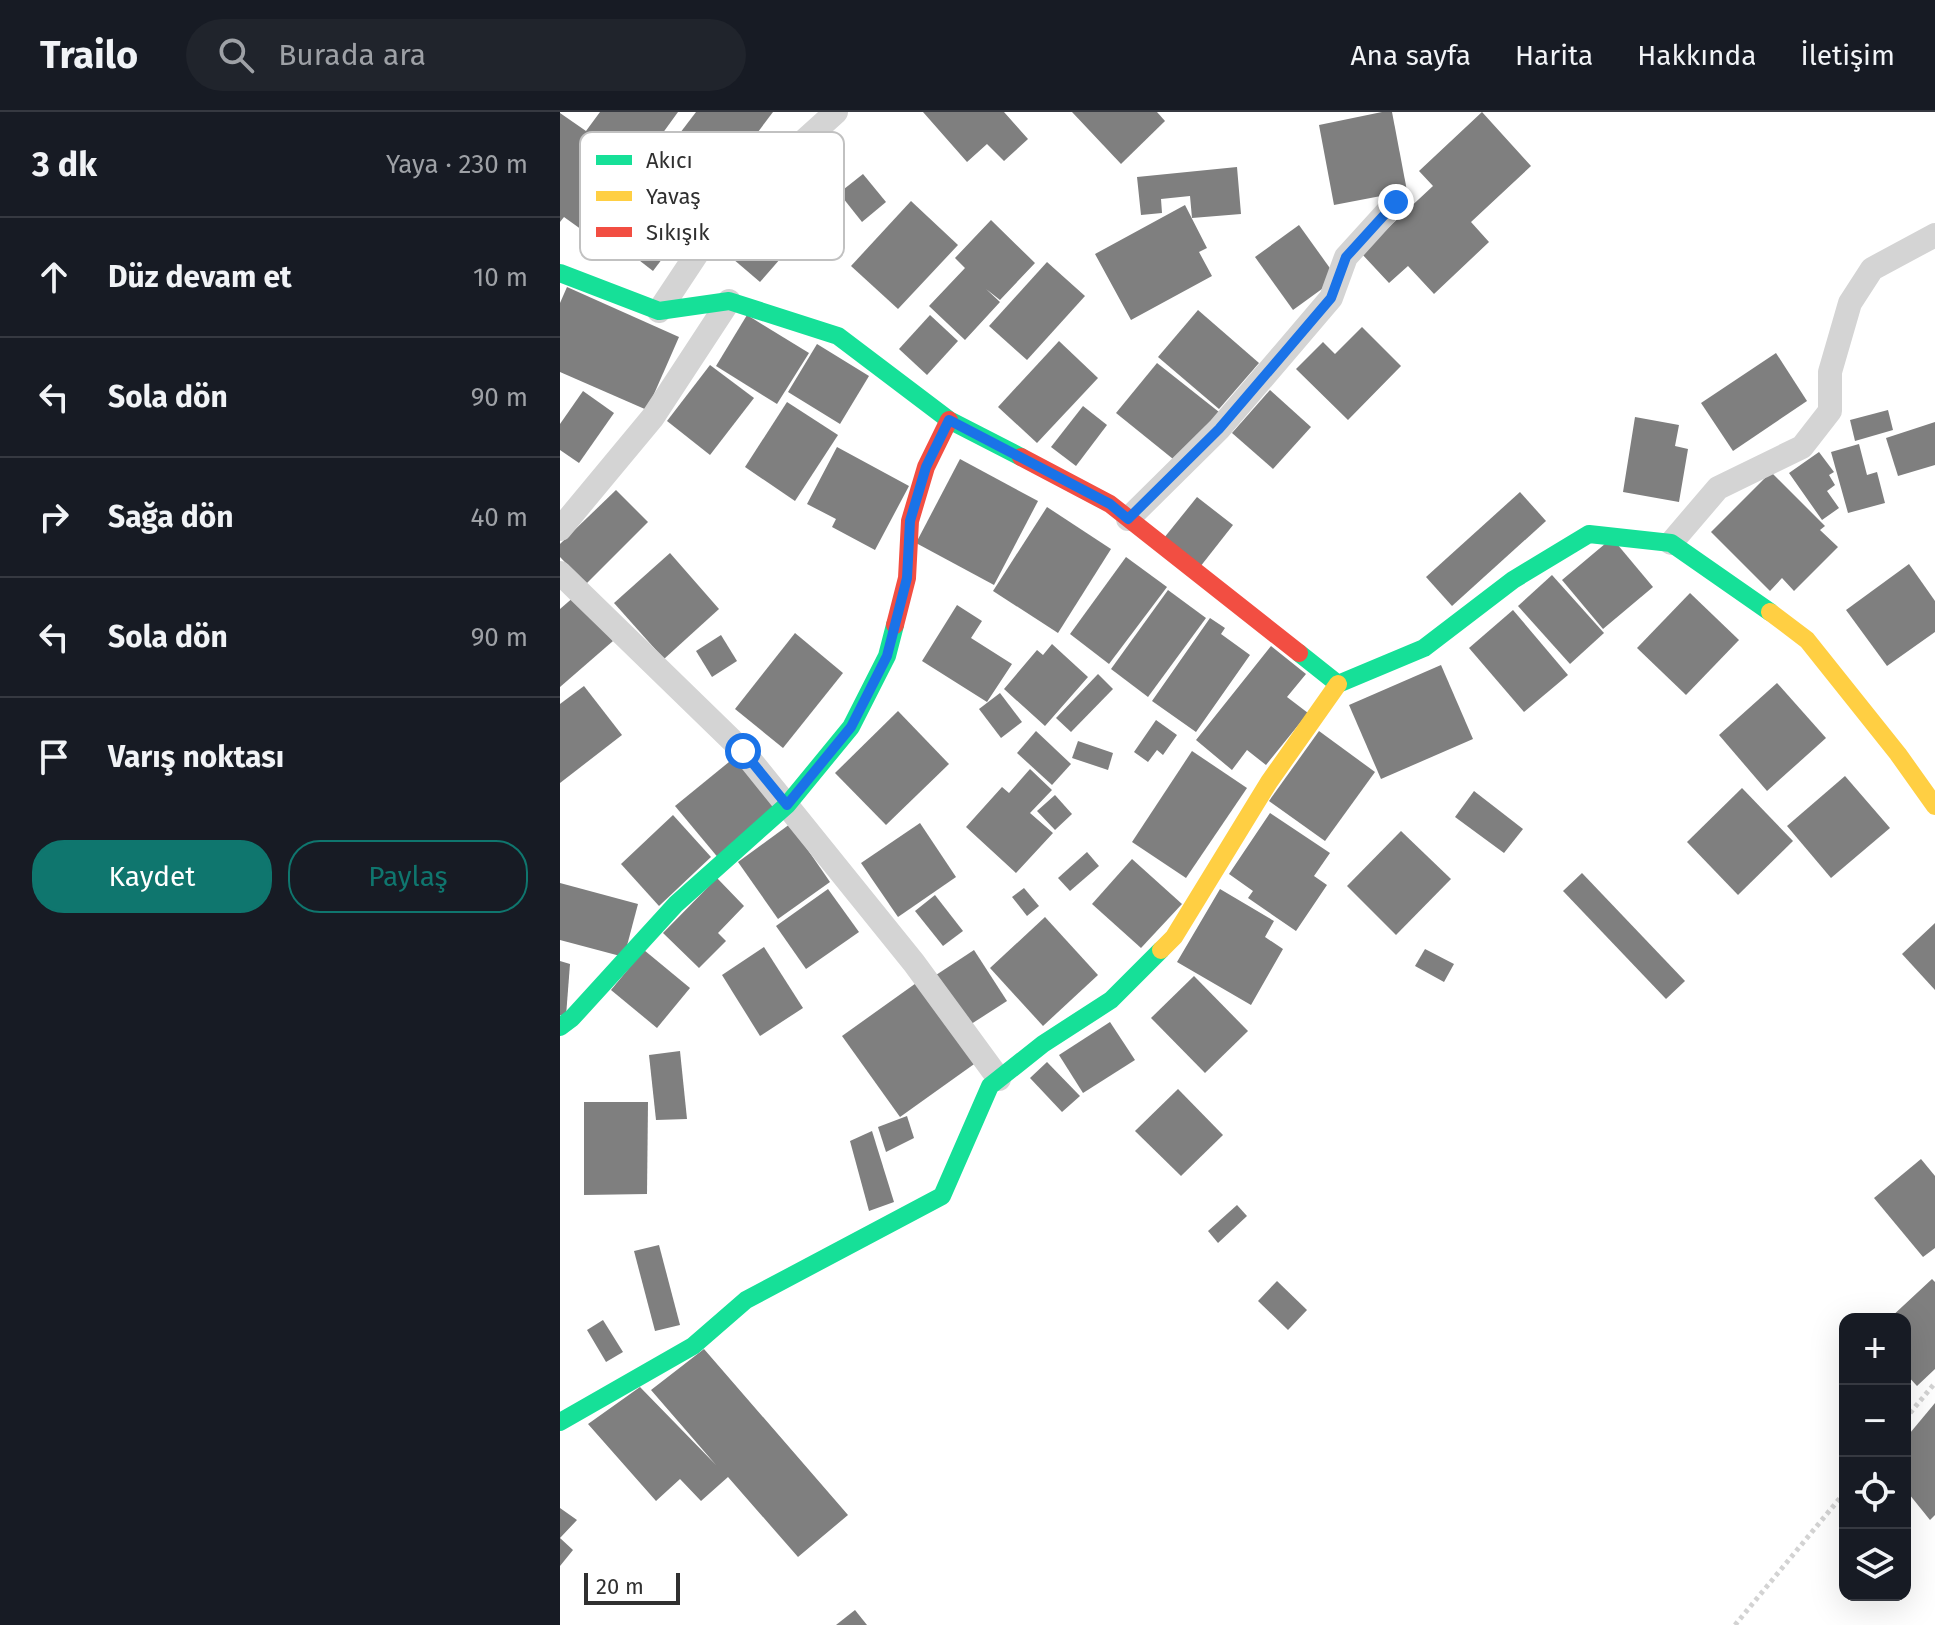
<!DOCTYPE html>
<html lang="tr">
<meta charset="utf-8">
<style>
:root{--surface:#171b24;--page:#20242c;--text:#f1f3f6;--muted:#9ea1a6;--line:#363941;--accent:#0f766e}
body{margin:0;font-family:"Fira Sans",sans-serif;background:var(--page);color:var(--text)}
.controls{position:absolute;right:24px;bottom:24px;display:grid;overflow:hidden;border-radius:16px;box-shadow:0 8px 32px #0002}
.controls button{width:72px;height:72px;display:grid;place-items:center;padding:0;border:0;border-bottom:2px solid var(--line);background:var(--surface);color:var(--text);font:40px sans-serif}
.scale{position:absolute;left:24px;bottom:20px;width:96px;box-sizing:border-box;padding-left:8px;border:4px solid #303030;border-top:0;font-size:22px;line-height:28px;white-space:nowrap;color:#303030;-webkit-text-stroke:6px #fff;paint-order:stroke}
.stop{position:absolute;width:24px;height:24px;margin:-18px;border:6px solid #1a73e8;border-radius:50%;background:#fff}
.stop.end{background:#1a73e8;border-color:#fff;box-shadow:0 2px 8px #0008}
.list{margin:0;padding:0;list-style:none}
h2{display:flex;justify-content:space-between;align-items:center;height:104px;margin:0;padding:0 32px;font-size:34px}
h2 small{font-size:26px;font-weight:400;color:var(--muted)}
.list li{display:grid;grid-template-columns:52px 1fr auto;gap:24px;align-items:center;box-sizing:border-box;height:120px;padding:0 32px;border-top:2px solid var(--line)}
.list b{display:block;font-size:30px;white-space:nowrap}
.list em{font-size:26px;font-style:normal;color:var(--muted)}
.actions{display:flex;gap:16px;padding:24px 32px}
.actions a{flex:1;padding:18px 0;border:2px solid var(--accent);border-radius:32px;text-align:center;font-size:28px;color:var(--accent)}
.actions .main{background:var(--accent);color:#fff}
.icon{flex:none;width:44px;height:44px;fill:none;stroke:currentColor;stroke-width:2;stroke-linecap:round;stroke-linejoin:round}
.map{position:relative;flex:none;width:1375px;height:1513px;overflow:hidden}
header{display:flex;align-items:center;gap:48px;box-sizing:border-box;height:112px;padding:0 40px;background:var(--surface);border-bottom:2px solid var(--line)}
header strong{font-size:38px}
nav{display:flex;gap:44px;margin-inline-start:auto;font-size:28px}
.search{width:560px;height:72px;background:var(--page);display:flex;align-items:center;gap:20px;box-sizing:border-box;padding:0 28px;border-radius:44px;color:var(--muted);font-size:30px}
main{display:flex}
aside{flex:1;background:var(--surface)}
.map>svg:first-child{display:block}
</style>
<header>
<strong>Trailo</strong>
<div class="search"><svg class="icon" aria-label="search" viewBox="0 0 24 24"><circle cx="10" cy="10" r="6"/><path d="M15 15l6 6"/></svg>Burada ara</div>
<nav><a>Ana sayfa</a><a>Harita</a><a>Hakkında</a><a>İletişim</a></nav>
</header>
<main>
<aside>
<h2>3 dk<small>Yaya · 230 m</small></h2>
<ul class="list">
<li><svg class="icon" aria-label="ahead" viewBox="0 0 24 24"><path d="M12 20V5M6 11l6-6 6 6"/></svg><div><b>Düz devam et</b></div><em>10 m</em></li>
<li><svg class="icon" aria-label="left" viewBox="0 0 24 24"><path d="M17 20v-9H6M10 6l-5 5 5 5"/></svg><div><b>Sola dön</b></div><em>90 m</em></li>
<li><svg class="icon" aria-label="right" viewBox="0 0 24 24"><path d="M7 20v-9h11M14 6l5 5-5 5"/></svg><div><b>Sağa dön</b></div><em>40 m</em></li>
<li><svg class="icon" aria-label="left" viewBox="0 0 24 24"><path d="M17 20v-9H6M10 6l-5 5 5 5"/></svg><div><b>Sola dön</b></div><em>90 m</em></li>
<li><svg class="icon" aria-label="arrive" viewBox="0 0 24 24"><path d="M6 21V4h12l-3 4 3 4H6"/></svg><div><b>Varış noktası</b></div></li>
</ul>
<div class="actions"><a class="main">Kaydet</a><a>Paylaş</a></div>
</aside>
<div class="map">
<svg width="1375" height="1513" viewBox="0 0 1375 1513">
<rect width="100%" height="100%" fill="#fff"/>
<g fill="#7f7f7f">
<path d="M40,0h78l-89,123 -25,-18 -4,5v-109l26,18z"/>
<path d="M136,0h77l-120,159 -49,-38z"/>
<path d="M363,0h81l24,27 -24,22 -17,-17 -20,18z"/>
<path d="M512,0h85l8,9 -44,43z"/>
<path d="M822,0h10l15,79 -73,14 -15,-80z"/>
<path d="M922,0l49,54 -60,56 18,20 -55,52 -26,-28 -19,17 -28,-30 72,-67 -14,-15z"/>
<path d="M234,49l41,35 -75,86 -41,-35z"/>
<path d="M677,55l4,47 -49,4 -2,-22 -29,3 1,14 -21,2 -4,-38z"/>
<path d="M303,62l23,28 -24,20 -23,-29z"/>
<path d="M351,89l47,44 -60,64 -47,-43z"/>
<path d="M625,93l22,43 -8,4 13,24 -81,44 -36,-66z"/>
<path d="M431,108l44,43 -35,37 -14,-11 14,13 -35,38 -36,-34 36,-38 -10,-10z"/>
<path d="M739,113l38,53 -44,32 -38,-53z"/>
<path d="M487,150l38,34 -58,64 -38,-34z"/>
<path d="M7,175l112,50 -32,73 -87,-38v-69z"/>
<path d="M638,198l61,53 -40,46 -61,-52z"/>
<path d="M187,203l62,38 -32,51 -61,-38z"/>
<path d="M370,203l28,26 -31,34 -28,-26z"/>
<path d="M802,215l39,39 -53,54 -52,-51 27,-27 12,12z"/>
<path d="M499,229l39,37 -61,65 -39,-36z"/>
<path d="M257,232l52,32 -29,48 -52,-32z"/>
<path d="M1216,241l31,48 -74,50 -32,-48z"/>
<path d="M597,251l62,49 -41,51 -62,-50z"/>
<path d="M150,253l44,33 -44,57 -43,-34z"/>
<path d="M710,278l41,37 -38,42 -41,-36z"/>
<path d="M23,279l31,22 -35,50 -19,-13v-26z"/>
<path d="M227,290l51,33 -43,66 -50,-34z"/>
<path d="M523,294l24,19 -31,41 -25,-19z"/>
<path d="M1328,298l5,20 -38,11 -5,-21z"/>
<path d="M1075,305l44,8 -4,21 13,3 -9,53 -56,-10z"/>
<path d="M1375,310v43l-37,11 -12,-38z"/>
<path d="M1299,332l8,31 10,-3 8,31 -37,10 -17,-61z"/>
<path d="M277,335l72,39 -34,64 -43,-23 4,-8 -29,-15z"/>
<path d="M1259,340l15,20 -5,3 6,10 -8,6 12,17 -17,12 -33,-47z"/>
<path d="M400,347l78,42 -44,84 -78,-42z"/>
<path d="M1211,360l54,54 -5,4 18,17 -44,44 -12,-13 -12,13 -59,-59z"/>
<path d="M56,378l32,32 -62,62 -26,-27v-13z"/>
<path d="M960,380l26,29 -94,85 -26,-29z"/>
<path d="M637,385l36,28 -33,42 -36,-29z"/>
<path d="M487,395l64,42 -53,84 -65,-42z"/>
<path d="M1052,426l41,49 -50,42 -41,-49z"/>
<path d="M110,441l49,56 -55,50 -50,-56z"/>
<path d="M566,445l41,30 -58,77 -39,-30z"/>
<path d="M1349,452l26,37v31l-48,34 -41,-56z"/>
<path d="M992,463l52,58 -34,31 -52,-58z"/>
<path d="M608,478l38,28 -58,79 -37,-28z"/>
<path d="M1130,481l49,47 -53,55 -49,-47z"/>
<path d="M15,484l38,45 -53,46v-78z"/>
<path d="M397,493l25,16 -11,17 41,26 -25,38 -65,-41z"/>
<path d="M953,498l55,65 -44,37 -55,-64z"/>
<path d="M650,506l15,10 -4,6 29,21 -54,77 -44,-31z"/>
<path d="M235,521l48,40 -60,75 -48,-39z"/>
<path d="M161,523l16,26 -25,16 -16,-26z"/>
<path d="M492,532l36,33 -43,49 -41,-37 33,-39 6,5z"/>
<path d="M711,534l35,28 -19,23 21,16 -42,52 -19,-15 -15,20 -36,-30z"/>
<path d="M881,553l32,74 -92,40 -32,-74z"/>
<path d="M538,562l15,15 -42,43 -15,-14z"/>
<path d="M1217,571l49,55 -59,53 -48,-56z"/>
<path d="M24,574l38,49 -62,48v-79z"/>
<path d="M440,581l22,29 -21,16 -22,-29z"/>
<path d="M338,599l51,53 -63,61 -51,-52z"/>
<path d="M596,608l21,15 -14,20 -6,-5 -9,12 -14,-10z"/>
<path d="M476,619l35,33 -19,21 -35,-32z"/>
<path d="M759,619l56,41 -50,69 -56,-40z"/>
<path d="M518,629l35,12 -5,17 -36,-12z"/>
<path d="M632,639l55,37 -61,90 -54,-36z"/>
<path d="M180,641l44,54 -64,53 -45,-54z"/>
<path d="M470,657l22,21 -22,23 23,20 -37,40 -50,-46 36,-40 7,6z"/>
<path d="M1285,664l45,52 -59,50 -44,-52z"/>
<path d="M1182,676l51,53 -55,54 -51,-53z"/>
<path d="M914,679l49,38 -19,24 -49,-36z"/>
<path d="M495,683l17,19 -17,16 -18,-19z"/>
<path d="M710,701l60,40 -16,23 13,9 -31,46 -48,-33 5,-7 -24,-17z"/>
<path d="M113,703l38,42 -52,49 -38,-42z"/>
<path d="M360,711l36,54 -58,40 -37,-54z"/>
<path d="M230,712l40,58 -52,37 -40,-57z"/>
<path d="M841,719l50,48 -55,56 -49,-49z"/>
<path d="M527,740l12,14 -29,25 -12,-13z"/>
<path d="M572,747l50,45 -41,44 -49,-44z"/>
<path d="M1022,761l103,108 -19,18 -103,-108z"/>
<path d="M157,766l27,28 -26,27 8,8 -27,27 -36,-35z"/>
<path d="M0,771l78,21 -14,53 -64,-17z"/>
<path d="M464,776l15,18 -12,10 -15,-19z"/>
<path d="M268,777l31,43 -53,37 -30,-43z"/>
<path d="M660,777l54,32 -9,16 18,12 -32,56 -74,-43z"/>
<path d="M375,783l28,36 -20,15 -28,-35z"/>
<path d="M485,805l53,58 -55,51 -53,-58z"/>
<path d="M1375,811v67l-33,-36z"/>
<path d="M204,835l39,61 -43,28 -38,-61z"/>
<path d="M865,837l29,15 -10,18 -29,-16z"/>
<path d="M84,838l46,38 -33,40 -46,-38z"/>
<path d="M414,838l33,51 -42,27 -32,-51z"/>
<path d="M0,849l10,3 -4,52 -6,-1z"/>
<path d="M634,864l54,55 -43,42 -54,-55z"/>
<path d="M359,869l58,81 -77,55 -58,-81z"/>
<path d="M550,910l25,38 -52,33 -24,-38z"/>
<path d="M120,939l7,68 -31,1 -7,-65z"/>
<path d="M487,950l33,34 -18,16 -32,-34z"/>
<path d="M618,977l45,46 -42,41 -46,-45z"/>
<path d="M24,990h64l-1,92 -63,1z"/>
<path d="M347,1004l7,22 -28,14 -8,-25z"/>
<path d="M312,1019l22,71 -25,9 -19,-70z"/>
<path d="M1361,1047l14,17v72l-12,9 -49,-59z"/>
<path d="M677,1093l10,11 -29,27 -10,-12z"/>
<path d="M99,1133l21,80 -25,6 -21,-80z"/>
<path d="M1372,1167l3,3v87l-18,17 -12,-13v-54h-16z"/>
<path d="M717,1169l30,29 -19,20 -30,-29z"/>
<path d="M43,1208l20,32 -17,10 -19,-32z"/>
<path d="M144,1237l144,166 -50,42 -70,-80 -27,24 -21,-22 -24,22 -68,-77 52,-37 76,78 -65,-75z"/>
<path d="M1375,1291v112l-5,5 -25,-31v-50z"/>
<path d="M0,1396l17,12 -17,18 13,12 -13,16z"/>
<path d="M295,1498l12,15h-31z"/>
</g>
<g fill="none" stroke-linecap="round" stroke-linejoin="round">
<g stroke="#d3d3d3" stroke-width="5" stroke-dasharray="4 4" stroke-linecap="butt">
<path d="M1345,1307l30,-36"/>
<path d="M1175,1513l110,-133"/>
</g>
<g stroke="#d4d4d4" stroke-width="24">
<path d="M99,199l65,-98 112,-101"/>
<path d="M568,407l91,-90 66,-77 46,-54 15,-41 50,-55"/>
<path d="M0,417l93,-112 76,-116"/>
<path d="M1111,431l47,-55 84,-41 28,-36v-39l20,-69 22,-34 63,-34"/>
<path d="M0,461l183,178 171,212 85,116"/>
</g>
<g stroke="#16e098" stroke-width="18">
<path d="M0,161l99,38 70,-10 109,35 111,84 72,37"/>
<path d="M739,541l39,31 86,-36 89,-68 76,-46 82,9 99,69"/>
<path d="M0,915l12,-9 104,-114 111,-99 64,-78 36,-71 8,-31"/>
<path d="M0,1310l133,-76 53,-46 196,-104 48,-110 53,-42 68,-44 50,-50"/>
</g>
<g stroke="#ffcf43" stroke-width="18">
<path d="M1210,500l37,28 91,114 37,52"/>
<path d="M601,838l13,-13 95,-155 69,-98"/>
</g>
<g stroke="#f24e42" stroke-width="18">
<path d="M461,345l89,47 189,149"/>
<path d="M335,513l12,-47 3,-57 16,-54 23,-47"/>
</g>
</g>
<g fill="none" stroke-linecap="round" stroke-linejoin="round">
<path stroke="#1a73e8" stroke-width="10" d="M183,639l44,54 64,-78 36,-71 20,-78 3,-57 16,-54 23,-47 161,84 18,15 91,-90 66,-77 46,-54 15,-41 50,-55"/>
</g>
<rect x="20" y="20" width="264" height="128" rx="12" fill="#fff" stroke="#c1c1c1" stroke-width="2"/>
<rect x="36" y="43" width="36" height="10" fill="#16e098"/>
<rect x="36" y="79" width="36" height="10" fill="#ffcf43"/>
<rect x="36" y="115" width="36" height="10" fill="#f24e42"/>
<g font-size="22" fill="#303030">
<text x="86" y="56">Akıcı</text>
<text x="86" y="92">Yavaş</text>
<text x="86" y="128">Sıkışık</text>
</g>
</svg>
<div class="controls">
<button>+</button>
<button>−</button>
<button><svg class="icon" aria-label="locate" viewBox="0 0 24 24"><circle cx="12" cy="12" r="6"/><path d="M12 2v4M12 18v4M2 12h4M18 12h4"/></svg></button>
<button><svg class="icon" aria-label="layers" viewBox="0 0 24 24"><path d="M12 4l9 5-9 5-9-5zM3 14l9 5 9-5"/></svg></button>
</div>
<div class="scale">20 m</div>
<div class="stop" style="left:183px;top:639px"></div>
<div class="stop end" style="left:836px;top:90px"></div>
</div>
</main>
